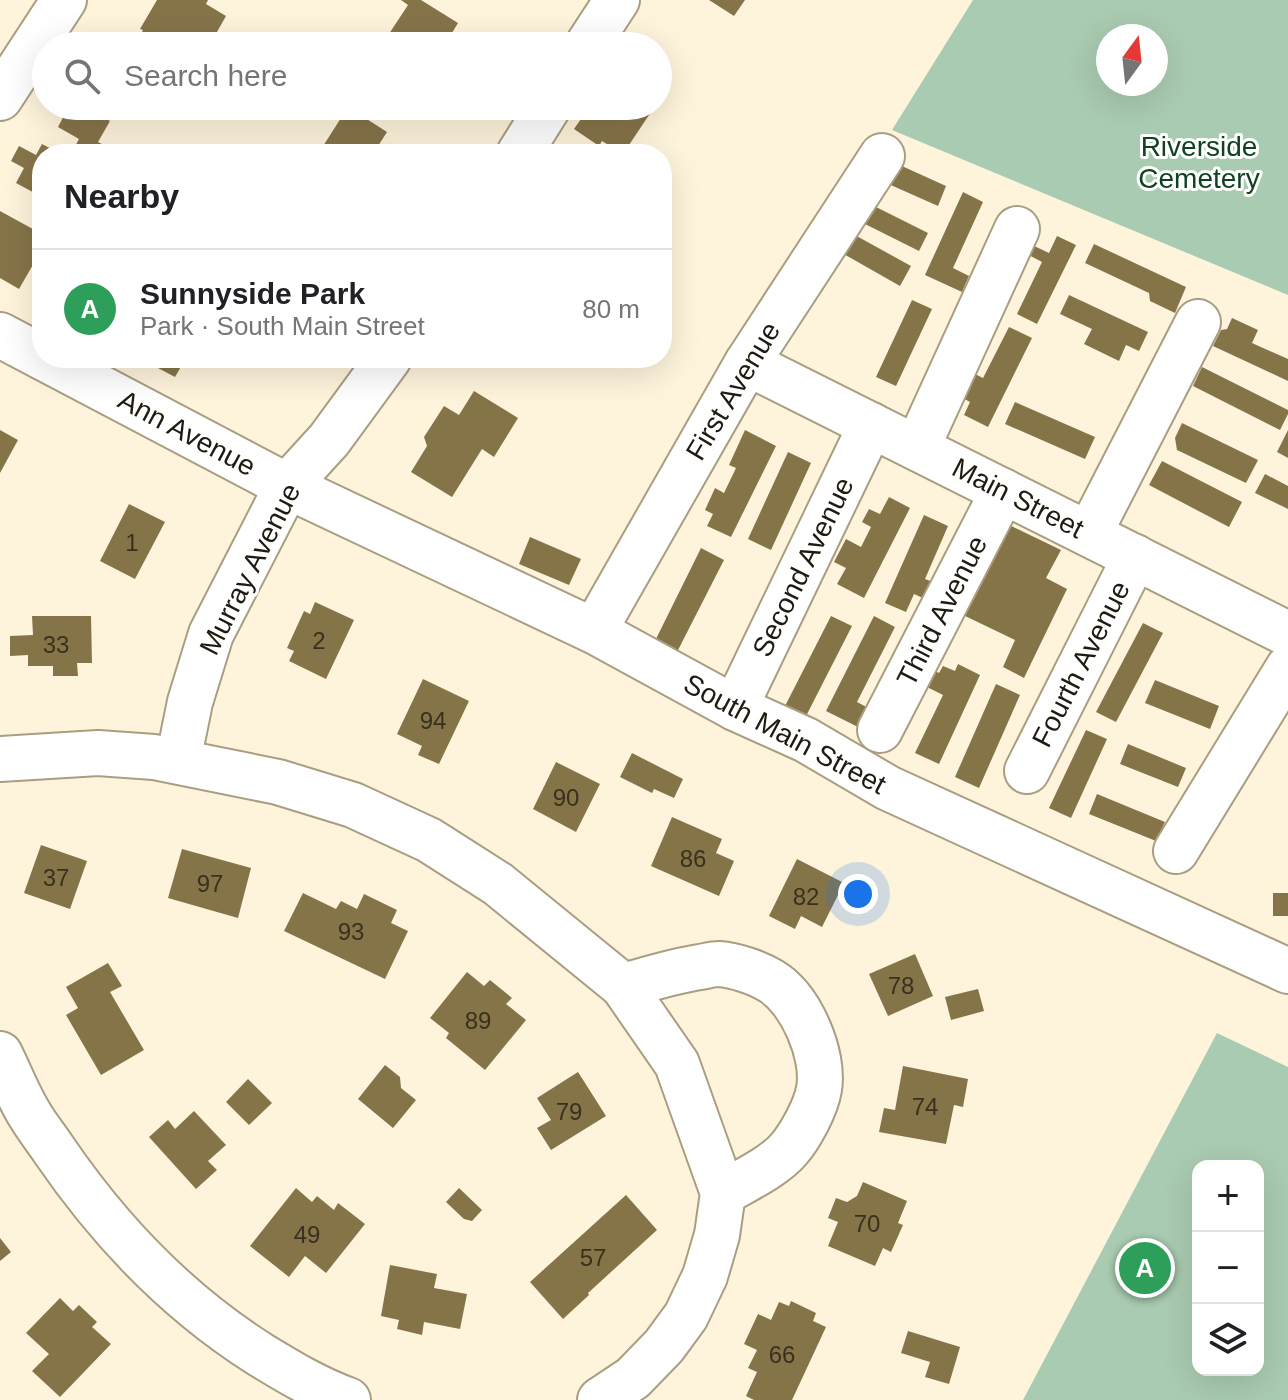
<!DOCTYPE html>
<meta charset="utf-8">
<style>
:root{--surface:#fff;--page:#f2f2f2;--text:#202124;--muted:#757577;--line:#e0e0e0;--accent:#1782aa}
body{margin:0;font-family:Helvetica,sans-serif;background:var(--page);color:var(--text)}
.controls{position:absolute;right:24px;bottom:24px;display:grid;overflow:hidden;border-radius:16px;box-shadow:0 8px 32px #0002}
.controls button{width:72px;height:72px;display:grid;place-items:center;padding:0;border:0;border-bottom:2px solid var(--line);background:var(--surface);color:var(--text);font:40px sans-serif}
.compass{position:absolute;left:1096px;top:24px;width:72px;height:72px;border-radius:50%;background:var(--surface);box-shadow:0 8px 32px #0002;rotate:15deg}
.you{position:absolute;left:858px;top:894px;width:28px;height:28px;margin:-20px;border:6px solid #fff;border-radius:50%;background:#1a73e8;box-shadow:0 0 0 12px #1a73e833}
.badge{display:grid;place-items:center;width:52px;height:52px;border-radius:50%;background:var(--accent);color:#fff;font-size:26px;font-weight:700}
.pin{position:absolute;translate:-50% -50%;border:4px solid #fff;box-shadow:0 2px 8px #0006}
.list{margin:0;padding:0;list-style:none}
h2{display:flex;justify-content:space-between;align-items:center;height:104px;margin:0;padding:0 32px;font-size:34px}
h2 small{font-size:26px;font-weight:400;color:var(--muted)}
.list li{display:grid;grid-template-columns:52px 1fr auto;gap:24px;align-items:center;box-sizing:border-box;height:120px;padding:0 32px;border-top:2px solid var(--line)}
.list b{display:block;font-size:30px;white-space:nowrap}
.list p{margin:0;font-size:26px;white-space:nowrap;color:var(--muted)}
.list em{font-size:26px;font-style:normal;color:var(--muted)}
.icon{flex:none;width:44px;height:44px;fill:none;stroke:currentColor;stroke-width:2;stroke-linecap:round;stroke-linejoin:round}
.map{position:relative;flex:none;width:1288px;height:1400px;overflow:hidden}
.search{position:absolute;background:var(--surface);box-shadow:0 8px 32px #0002;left:32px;top:32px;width:640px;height:88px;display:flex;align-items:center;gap:20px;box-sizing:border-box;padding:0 28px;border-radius:44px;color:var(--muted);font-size:30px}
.panel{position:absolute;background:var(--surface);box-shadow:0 8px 32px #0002;left:32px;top:144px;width:640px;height:224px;border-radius:32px}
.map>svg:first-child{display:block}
</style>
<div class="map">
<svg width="1288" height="1400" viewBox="0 0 1288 1400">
<rect width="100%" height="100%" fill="#fef4dc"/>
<g fill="#a9cbb1" fill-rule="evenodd">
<path d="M973,0h315v295l-396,-165zM1108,36h48v48h-48z"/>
<path d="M1217,1033l71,34v333h-265zM1198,1166h60v204h-60z"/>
</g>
<g fill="#867449">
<path d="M157,0h51l-2,4 20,12 -17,30 -6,-2 -2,2h-66l8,-16 -3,-1z"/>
<path d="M401,0h20l37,23 -14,23h-63l27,-41z"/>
<path d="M709,0h36l-11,16z"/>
<path d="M69,106h13l28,15 -12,21 23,12h-50l8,-15 -21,-12z"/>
<path d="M590,106h65l-32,48 -21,-13 -3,5 -25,-17z"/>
<path d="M348,107l39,25 -14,22h-55z"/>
<path d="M42,144l19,10h-19v43l-26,-14 8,-15 -13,-7 8,-15 17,9z"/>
<path d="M893,162l53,24 -8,20 -54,-24z"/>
<path d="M963,192l20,10 -30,66 16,8 -7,16 -37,-17z"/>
<path d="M866,202l62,31 -9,18 -62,-31z"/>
<path d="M0,211l42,23v15l-23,40 -19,-11z"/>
<path d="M853,234l58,32 -11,20 -58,-33z"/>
<path d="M1057,236l19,9 -39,79 -20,-10 25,-52 -17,-9 5,-9 19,9z"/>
<path d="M1094,244l92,43 -11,26 -25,-12 -1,-8 -64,-30z"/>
<path d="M1069,295l79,37 -9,19 -13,-6 -7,16 -35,-17 8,-15 -32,-15z"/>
<path d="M912,300l20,9 -36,77 -20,-9z"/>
<path d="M1232,318l26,12 -6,13 36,16v22l-75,-35 8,-16 6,-1z"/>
<path d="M1009,327l23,11 -44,89 -24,-12 6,-13 -11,-6 12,-24 12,6z"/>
<path d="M139,358h47l-11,19z"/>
<path d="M1202,367l86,43v4l-8,16 -87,-44z"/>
<path d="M474,391l44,27 -24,39 -12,-8 -30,48 -41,-25 16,-26 -3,-9 20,-31 15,9z"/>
<path d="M1015,402l80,35 -10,22 -80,-35z"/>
<path d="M1182,423l76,37 -12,23 -69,-33 -2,-12z"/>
<path d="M0,430l18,10 -18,33z"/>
<path d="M745,430l31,16 -45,91 -24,-11 6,-12 -8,-4 10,-22 9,5 12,-25 -7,-3z"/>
<path d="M1288,430v28l-11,-6z"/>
<path d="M788,452l23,11 -40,87 -23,-11z"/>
<path d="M1162,461l80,41 -13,25 -80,-42z"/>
<path d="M1265,474l23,12v23l-33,-16z"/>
<path d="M889,497l21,11 -46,90 -27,-14 9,-16 -12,-6 12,-23 15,8 10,-20 -9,-5 7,-13 11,5z"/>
<path d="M129,504l36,18 -30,57 -35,-18z"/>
<path d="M924,515l24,11 -23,53 8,3 -8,17 -11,-5 -8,18 -21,-9z"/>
<path d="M1005,523l56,27 -15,28 21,11 -43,89 -21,-11 12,-27 -54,-26z"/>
<path d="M530,537l51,22 -12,26 -50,-21z"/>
<path d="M701,548l23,12 -48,94 -22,-11z"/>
<path d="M315,602l39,18 -28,59 -37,-18 5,-10 -7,-3 17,-37 6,3z"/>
<path d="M32,616h59l1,47h-15l1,13h-25v-10h-25v-11l-18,1v-20l23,-1z"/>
<path d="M831,616l21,10 -49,96 -20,-12z"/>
<path d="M874,616l21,11 -38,75 21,11 -10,19 -42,-21z"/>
<path d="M1143,623l20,10 -47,89 -20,-10z"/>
<path d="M958,664l22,11 -41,89 -24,-11 28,-58 -16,-8 8,-16 4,2 4,-7 12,5z"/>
<path d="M423,679l46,22 -30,63 -21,-9 4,-9 -25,-12z"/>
<path d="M1155,680l64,26 -9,23 -65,-26z"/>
<path d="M996,684l24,11 -41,93 -24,-11z"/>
<path d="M1086,730l21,9 -36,79 -22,-10z"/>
<path d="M1128,744l58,24 -8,19 -58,-23z"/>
<path d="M632,753l51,26 -9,19 -20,-9 -2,4 -32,-16z"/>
<path d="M556,762l44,22 -24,48 -43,-23z"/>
<path d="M1097,794l68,28 -9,19 -67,-27z"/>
<path d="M672,817l50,22 -6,14 18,8 -15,35 -68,-30z"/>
<path d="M41,845l46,16 -17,48 -46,-16z"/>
<path d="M182,849l69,19 -13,50 -70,-20z"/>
<path d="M797,859l47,24 -22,44 -21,-11 -6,13 -26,-13z"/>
<path d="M303,893l33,16 5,-8 16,8 7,-15 33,16 -6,13 17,8 -23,48 -101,-48z"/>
<rect x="1273" y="893" width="15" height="23"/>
<path d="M915,954l18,42 -45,20 -19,-42z"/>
<path d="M108,963l14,23 -12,6 34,58 -43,25 -35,-60 12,-7 -12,-21z"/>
<path d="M467,972l17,14 6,-6 22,18 -6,6 20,16 -41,50 -39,-32 3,-5 -19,-15z"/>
<path d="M978,989l6,22 -33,9 -6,-23z"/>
<path d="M385,1065l15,12 1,11 15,12 -23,28 -35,-29z"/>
<path d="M903,1066l65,13 -5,28 -9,-2 -8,39 -67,-12 5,-24 11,2z"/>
<path d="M578,1072l28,44 -55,34 -14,-22 14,-8 -14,-22z"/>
<path d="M248,1079l24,24 -23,22 -23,-23z"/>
<path d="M194,1111l32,34 -18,16 9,9 -21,19 -47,-52 19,-17 7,9z"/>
<path d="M863,1182l44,19 -9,22 5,2 -12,27 -8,-4 -8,18 -47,-20 10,-24 -10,-4 8,-20 11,4 10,-6z"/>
<path d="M296,1188l16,14 5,-6 17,14 4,-7 27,21 -39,49 -21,-17 -16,21 -39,-31z"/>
<path d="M459,1188l23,22 -10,11 -8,-2 -18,-17z"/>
<path d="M626,1195l31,35 -69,63 1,2 -26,24 -33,-37z"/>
<path d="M0,1238l11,14 -11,9z"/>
<path d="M390,1265l47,9 -3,14 33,6 -7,35 -36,-7 -2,13 -25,-6 2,-9 -18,-4z"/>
<path d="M60,1298l13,13 6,-6 18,17 -5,5 19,17 -51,53 -28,-26 17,-17 -23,-21z"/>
<path d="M791,1301l25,12 -3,8 13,6 -34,73h-38l-8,-4 11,-24 -9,-4 9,-18 -13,-6 14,-30 13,6 8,-18 10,4z"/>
<path d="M908,1331l52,16 -11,37 -24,-7 5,-15 -29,-9z"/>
</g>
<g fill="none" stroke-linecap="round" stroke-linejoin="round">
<defs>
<g id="minor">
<path d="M587,46l30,-46"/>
<path d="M0,98l64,-98"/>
<path d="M519,154l30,-48"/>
<path d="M0,335l42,22"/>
<path d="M44,358l243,128 307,145 141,77 71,32 82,48 400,183"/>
<path d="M747,363l541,271"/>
<path d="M917,448l100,-219"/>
<path d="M1089,534l109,-212"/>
<path d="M594,631l153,-268 135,-207"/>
<path d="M735,708l136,-283"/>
<path d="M880,730l123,-239"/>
<path d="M0,759l98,-6 56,4 124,25 75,23 76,35 69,44 125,102 54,78 46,129 -6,42 -12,41 -19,40 -22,30 -31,32 -33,22"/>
<path d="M178,761l12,-59 21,-68 76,-148 42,-46 60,-82"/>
<path d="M1027,771l108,-214"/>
<path d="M1176,851l112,-183"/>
<path d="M623,986c26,-7 51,-15 77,-19 6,-1 13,-3 19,-3 16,1 39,9 52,17 30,18 54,74 48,108 -3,18 -18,46 -30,60 -15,18 -46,32 -66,44"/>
<path d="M0,1054c10,20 18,42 30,61 7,12 16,23 24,35 56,82 123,152 207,205 28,17 56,34 87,45"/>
</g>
</defs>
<use href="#minor" stroke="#a99e82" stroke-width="48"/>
<use href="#minor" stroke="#fff" stroke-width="44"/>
</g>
<g text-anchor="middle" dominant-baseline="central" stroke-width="6" stroke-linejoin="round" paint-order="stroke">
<g font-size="24" fill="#39311e">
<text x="132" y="542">1</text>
<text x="319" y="640">2</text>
<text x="56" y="644">33</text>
<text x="433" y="720">94</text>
<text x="566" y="797">90</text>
<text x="693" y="858">86</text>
<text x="56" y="877">37</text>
<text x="210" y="883">97</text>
<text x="806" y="896">82</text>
<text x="351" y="931">93</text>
<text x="901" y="985">78</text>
<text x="478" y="1020">89</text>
<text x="925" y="1106">74</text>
<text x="569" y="1111">79</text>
<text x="867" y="1223">70</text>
<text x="307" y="1234">49</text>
<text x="593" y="1257">57</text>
<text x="782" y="1354">66</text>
</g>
<g font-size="28" fill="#0f4122" stroke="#fff">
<text x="1199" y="146">Riverside<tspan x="1199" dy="32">Cemetery</tspan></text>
</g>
<g font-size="28" fill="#1f1b10" stroke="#fff">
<text transform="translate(733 391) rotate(-59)">First Avenue</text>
<text transform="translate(187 433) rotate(28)">Ann Avenue</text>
<text transform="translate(1018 498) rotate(27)">Main Street</text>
<text transform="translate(803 567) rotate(-64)">Second Avenue</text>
<text transform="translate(250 569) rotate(-63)">Murray Avenue</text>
<text transform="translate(942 611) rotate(-63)">Third Avenue</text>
<text transform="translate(1081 664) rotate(-63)">Fourth Avenue</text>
<text transform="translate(785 734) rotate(28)">South Main Street</text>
</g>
</g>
</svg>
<div class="controls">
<button>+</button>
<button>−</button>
<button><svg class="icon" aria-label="layers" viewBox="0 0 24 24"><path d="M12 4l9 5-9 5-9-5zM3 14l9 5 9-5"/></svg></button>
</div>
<svg class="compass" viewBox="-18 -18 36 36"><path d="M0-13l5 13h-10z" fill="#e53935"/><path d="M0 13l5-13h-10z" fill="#757577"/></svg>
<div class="you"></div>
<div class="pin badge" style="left:1145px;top:1268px;background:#2e9e5b">A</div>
<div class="search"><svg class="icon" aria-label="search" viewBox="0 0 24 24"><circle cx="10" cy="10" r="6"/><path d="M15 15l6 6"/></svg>Search here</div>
<section class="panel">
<h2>Nearby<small></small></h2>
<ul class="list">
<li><span class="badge" style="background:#2e9e5b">A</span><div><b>Sunnyside Park</b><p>Park · South Main Street</p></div><em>80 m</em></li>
</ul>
</section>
</div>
